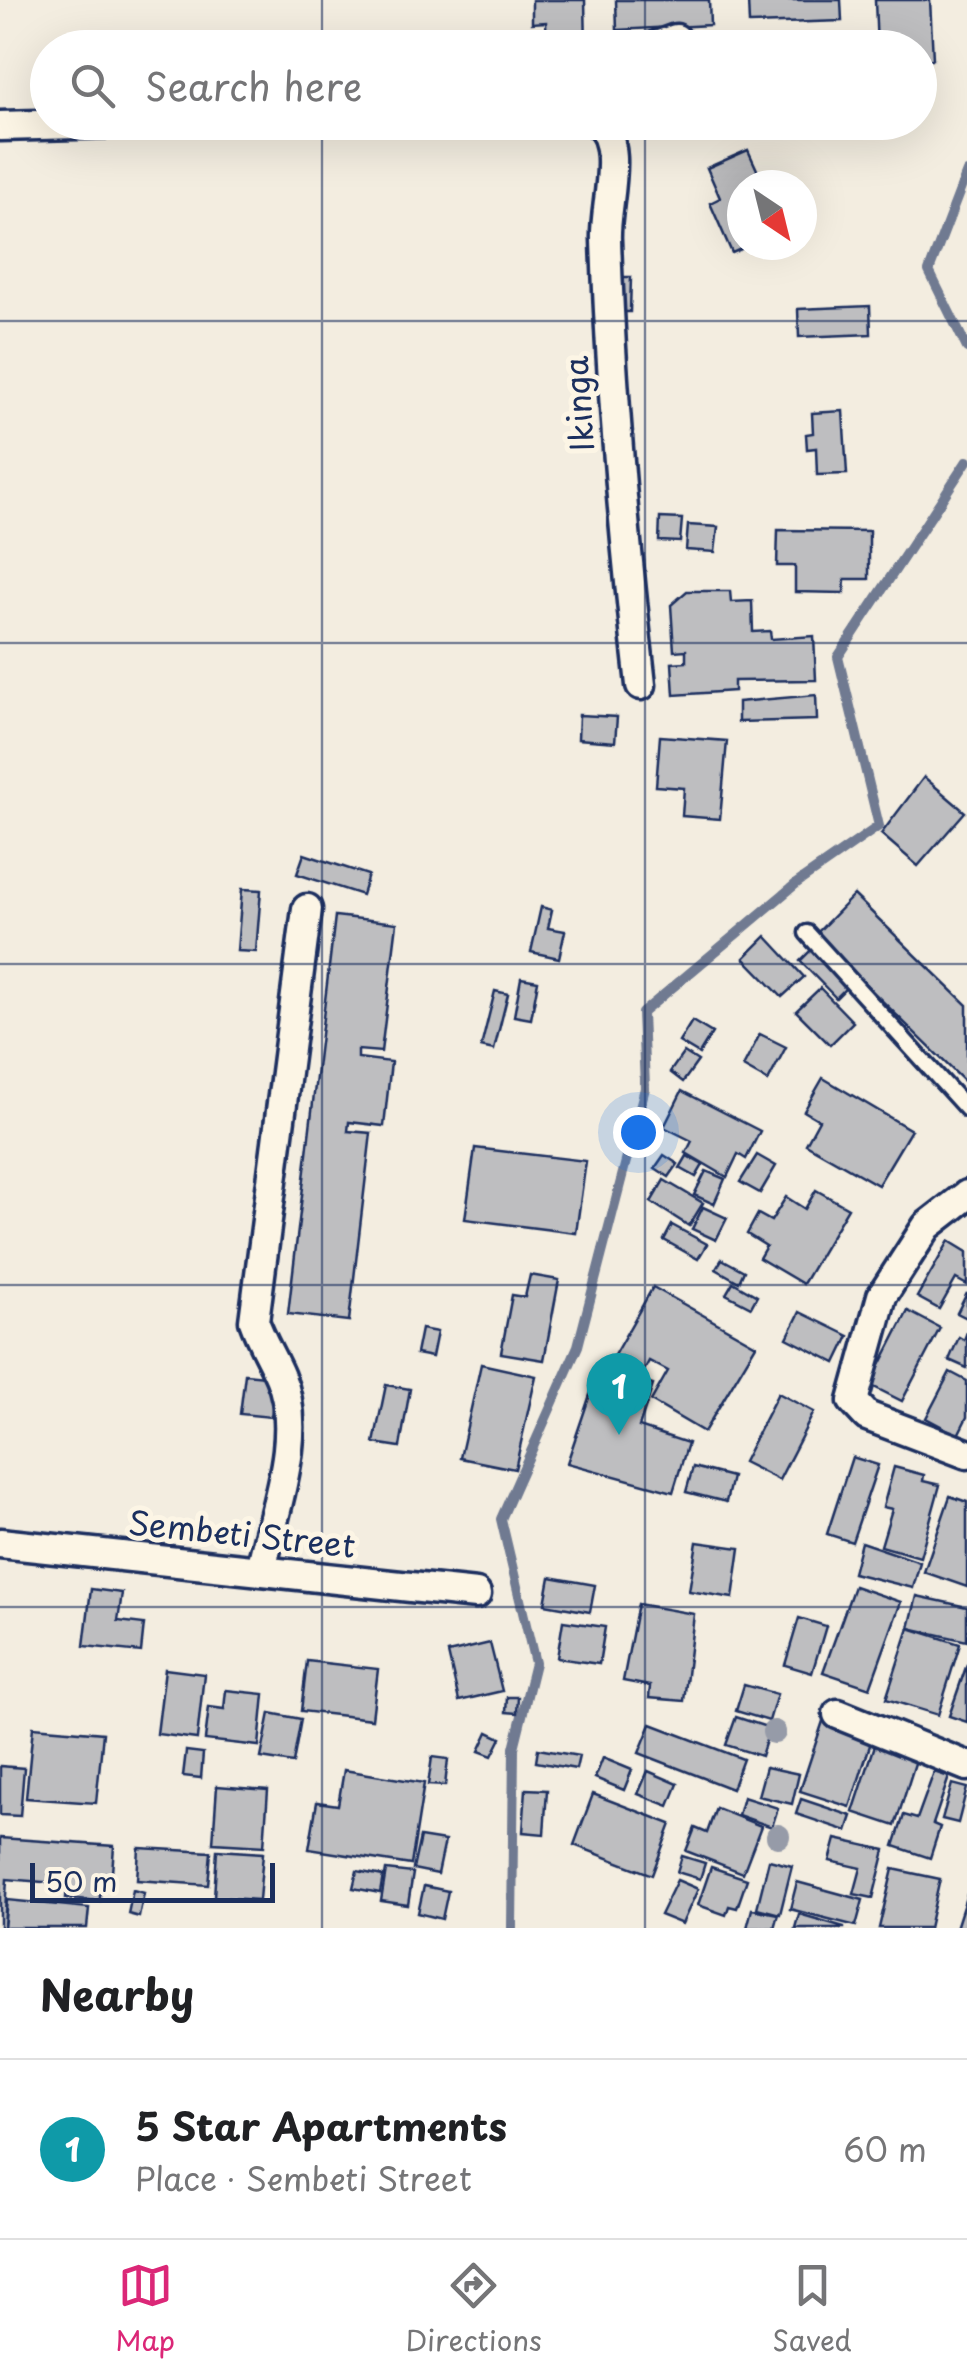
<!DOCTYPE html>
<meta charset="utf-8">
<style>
:root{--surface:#fff;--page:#f2f2f2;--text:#202124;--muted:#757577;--line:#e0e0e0;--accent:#db2777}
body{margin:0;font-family:"Playpen Sans",sans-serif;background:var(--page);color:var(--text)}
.compass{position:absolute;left:727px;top:170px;width:90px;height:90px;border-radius:50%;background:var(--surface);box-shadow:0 10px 40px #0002;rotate:145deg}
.scale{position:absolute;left:30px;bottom:25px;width:245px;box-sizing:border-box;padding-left:10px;border:5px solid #1b2f5e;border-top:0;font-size:28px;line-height:35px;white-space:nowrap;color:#1b2f5e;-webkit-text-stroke:8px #fcf5e5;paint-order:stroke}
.you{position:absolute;left:638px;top:1132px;width:35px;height:35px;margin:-25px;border:8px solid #fff;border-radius:50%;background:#1a73e8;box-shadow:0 0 0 15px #1a73e833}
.badge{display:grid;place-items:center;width:65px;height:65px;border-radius:50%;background:var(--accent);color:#fff;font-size:32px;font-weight:700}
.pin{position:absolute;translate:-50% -82px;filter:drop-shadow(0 2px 5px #0008)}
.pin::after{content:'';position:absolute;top:52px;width:35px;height:30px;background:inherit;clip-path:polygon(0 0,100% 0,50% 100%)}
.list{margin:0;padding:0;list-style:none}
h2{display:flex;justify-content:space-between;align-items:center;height:130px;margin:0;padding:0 40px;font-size:42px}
h2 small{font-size:32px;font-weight:400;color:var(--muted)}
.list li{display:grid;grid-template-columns:65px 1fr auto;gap:30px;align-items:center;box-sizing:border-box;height:180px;padding:0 40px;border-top:2px solid var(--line)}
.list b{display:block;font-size:38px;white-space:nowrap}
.list p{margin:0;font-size:32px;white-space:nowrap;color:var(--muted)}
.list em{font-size:32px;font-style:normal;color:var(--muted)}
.icon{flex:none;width:55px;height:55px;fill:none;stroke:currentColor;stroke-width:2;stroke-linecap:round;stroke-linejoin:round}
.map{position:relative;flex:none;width:967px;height:1928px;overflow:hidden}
.search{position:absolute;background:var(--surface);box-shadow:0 10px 40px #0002;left:30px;right:30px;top:30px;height:110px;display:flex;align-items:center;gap:25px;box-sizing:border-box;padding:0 35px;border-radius:55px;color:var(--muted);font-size:38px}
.sheet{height:310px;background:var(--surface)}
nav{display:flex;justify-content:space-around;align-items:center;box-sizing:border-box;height:140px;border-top:2px solid var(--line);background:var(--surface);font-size:28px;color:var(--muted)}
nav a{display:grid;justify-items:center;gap:5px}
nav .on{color:var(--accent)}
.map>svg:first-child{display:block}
</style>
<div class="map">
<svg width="967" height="1928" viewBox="0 0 967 1928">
<rect width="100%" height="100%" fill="#f3ede0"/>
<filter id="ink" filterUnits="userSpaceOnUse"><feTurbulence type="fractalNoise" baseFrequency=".01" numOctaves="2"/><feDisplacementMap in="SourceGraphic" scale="20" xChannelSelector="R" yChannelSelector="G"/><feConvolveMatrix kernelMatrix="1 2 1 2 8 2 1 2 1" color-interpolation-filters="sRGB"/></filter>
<g filter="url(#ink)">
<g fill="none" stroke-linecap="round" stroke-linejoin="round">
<g stroke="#707a91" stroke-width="10">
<path d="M967,172l-38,99 38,77"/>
<path d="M512,1928l2,-180 21,-85 -34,-144 77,-173 67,-258 -3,-75 155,-130 82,-57 -41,-169 129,-196"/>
</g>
</g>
<g fill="#bebec0" stroke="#1b2f5e" stroke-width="2.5">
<path d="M532,0h53l1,48h-39l-1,-26 -14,1z"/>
<path d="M616,0h93l1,25 -93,5z"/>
<path d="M748,0h93l1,21 -93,3z"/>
<path d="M875,0h55l3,59 -13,1v-12h-43z"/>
<path d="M748,150l16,35h-22v60h8l-18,8 -22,-50 10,-5 -13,-30z"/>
<path d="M616,277h15l-1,35h-14z"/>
<path d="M870,306l1,28 -72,3 -1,-28z"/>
<path d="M843,411l4,63 -30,1 -1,-27 -9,1 -1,-15 7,-1 -1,-20z"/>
<path d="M660,518l22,1 -2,23 -21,-1z"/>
<path d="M688,525l30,2 -3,25 -29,-2z"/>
<path d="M778,530l91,1v48h-24l-1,14 -49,-1v-26h-18z"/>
<path d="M687,591h43l1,11 21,-1 1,31 17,-1 1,8 43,-3 2,44 -82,1v10l-60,4 -2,-32 14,-1v-12l-12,1 -3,-46z"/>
<path d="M816,695l1,25 -79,2v-20z"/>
<path d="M579,715l38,2 -2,25 -37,-3z"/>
<path d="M660,736l67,5 -7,78 -38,-3 2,-28 -28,-2z"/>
<path d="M924,777l41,35 -47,54 -37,-32z"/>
<path d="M304,854l64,21 -6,20 -65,-21z"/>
<path d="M242,889l19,1 -5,62 -19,-1z"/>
<path d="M854,895l113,110v79l-152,-149z"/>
<path d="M541,907l11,3 -4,18 17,3 -6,27 -28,-6z"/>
<path d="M335,916l62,7 -16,129 -23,-2v8l33,4 -7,64 -35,-4 -1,9 23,2 -22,188 -61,-7z"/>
<path d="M766,936l38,41 -22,20 -38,-39z"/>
<path d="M814,947l36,37 -14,14 -36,-37z"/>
<path d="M521,978l17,3 -7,38 -17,-3z"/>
<path d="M820,988l33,34 -23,23 -34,-34z"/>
<path d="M495,991l13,3 -14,56 -13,-3z"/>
<path d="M692,1021l20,12 -13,21 -20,-12z"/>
<path d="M760,1034l26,13 -18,34 -25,-14z"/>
<path d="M684,1052l14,9 -15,21 -13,-10z"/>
<path d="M823,1078l88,52 -33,55 -72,-41 13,-24 -15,-9z"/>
<path d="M682,1091l78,40 -14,28 -8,-5 -11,23 -41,-24 6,-12 -28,-14z"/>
<path d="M475,1148l111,13 -10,72 -111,-14z"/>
<path d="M664,1155l14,9 -9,13 -14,-9z"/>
<path d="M757,1155l19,11 -16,27 -20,-11z"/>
<path d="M687,1156l16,9 -7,12 -16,-9z"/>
<path d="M706,1171l19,8 -11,25 -20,-9z"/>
<path d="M664,1180l39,23 -14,23 -38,-24z"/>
<path d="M816,1190l32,18 -45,76 -44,-26 7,-12 -19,-12 11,-20 13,7 15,-24 19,12z"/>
<path d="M703,1207l24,11 -11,22 -24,-11z"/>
<path d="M672,1225l35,19 -9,15 -34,-19z"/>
<path d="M949,1241l18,11v33l-11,-6 -17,30 -22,-12z"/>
<path d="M722,1259l22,12 -5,11 -23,-13z"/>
<path d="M530,1275l29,5 -15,80 -43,-7 11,-58 13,2z"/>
<path d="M733,1282l24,14 -6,11 -25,-13z"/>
<path d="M653,1287l103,58 -52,87 -53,-31 17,-30 -19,-10 -10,19 -30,-16z"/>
<path d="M967,1293v25l-10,-5z"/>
<path d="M908,1311l32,17 -38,73 -32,-16z"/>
<path d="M800,1312l49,24 -13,27 -49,-25z"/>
<path d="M421,1329l16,3 -5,25 -16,-3z"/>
<path d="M967,1332v36l-18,-8 10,-23 5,3z"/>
<path d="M481,1364l55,12 -21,93 -55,-11z"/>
<path d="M599,1368l54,17 -14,42 49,16 -15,49 -106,-29z"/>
<path d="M950,1372l17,9v36l-9,18 -32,-17z"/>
<path d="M245,1374l31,3 -5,40 -31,-3z"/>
<path d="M386,1385l24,4 -10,58 -26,-4z"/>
<path d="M778,1393l36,19 -35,68 -36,-18z"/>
<path d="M852,1457l26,8 -26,77 -25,-8z"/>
<path d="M693,1467l39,10 -6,25 -40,-10z"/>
<path d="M894,1467l30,8 -1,6 17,4 -20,72 -39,-11 11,-37 -9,-2z"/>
<path d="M950,1496l17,6v85l-43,-15z"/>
<path d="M697,1542l43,6 -7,50 -44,-7z"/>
<path d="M861,1542l59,20 -7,26 -60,-15z"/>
<path d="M550,1577l45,8 -5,27 -45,-8z"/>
<path d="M854,1586l47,16 -31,86 -47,-16z"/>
<path d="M91,1589l31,4 -4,28 26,3 -3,28 -57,-6z"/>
<path d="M917,1596l50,11v34l-58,-13z"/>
<path d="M638,1604l56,10 -10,87 -35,-3 1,-12 -27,-5z"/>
<path d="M799,1618l27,8 -14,47 -27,-8z"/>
<path d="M563,1621l42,6 -6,37 -42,-6z"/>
<path d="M909,1628l51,16 -22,71 -52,-16z"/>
<path d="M490,1643l12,48 -43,10 -11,-48z"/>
<path d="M307,1661l71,8 -6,50 -71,-8z"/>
<path d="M967,1664v58l-18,-6z"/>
<path d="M165,1669l39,5 -7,65 -40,-5z"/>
<path d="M744,1685l33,9 -8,27 -33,-10z"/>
<path d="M226,1690l38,4 -5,52 -54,-6 4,-33 15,2z"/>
<path d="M507,1697h11l-1,16 -11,-1z"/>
<path d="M270,1713l31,6 -8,44 -32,-5z"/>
<path d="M825,1715l47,24 -22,68 -50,-16z"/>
<path d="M736,1717l34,11 -9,28 -35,-11z"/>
<path d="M651,1724l92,35 -11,30 -93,-36z"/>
<path d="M33,1727l70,6 -7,70 -70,-5z"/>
<path d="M488,1732l13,6 -9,18 -13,-5z"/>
<path d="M877,1739l40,18 -22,69 -42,-14z"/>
<path d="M538,1749l41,7 -3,13 -40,-7z"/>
<path d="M186,1751l17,2 -2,25 -18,-2z"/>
<path d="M432,1757l16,2 -3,27 -17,-1z"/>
<path d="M603,1758l29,12 -8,20 -29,-12z"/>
<path d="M0,1766l24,2 -4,48 -20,-1z"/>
<path d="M766,1767l33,7 -7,30 -34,-8z"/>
<path d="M344,1770l80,13 -13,82 -102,-16 8,-47 21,3z"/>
<path d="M648,1771l30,13 -9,22 -31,-12z"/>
<path d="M934,1772l15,5 -16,47 7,3 -10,31 -36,-12 10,-31 13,4z"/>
<path d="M952,1784l15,4 -9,35 -16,-4z"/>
<path d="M217,1786l51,4 -4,56 -51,-3z"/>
<path d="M526,1789l21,1 -3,44 -21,-2z"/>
<path d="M593,1794l78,30 -19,51 -78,-30z"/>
<path d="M743,1797l35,11 -6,19 -34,-12z"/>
<path d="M801,1799l51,17 -5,15 -51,-17z"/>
<path d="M716,1808l45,18 -18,47 -57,-22 9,-23 12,5z"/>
<path d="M420,1837l25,4 -7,33 -25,-5z"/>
<path d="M0,1838l114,8 -3,40 -11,-1v16l-34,-3 1,-14 -60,-5 -3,49h-4z"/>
<path d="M836,1839l49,11 -12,48 -19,-4 7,-26 -31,-7z"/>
<path d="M139,1848l72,4 -3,33 -71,-5z"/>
<path d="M217,1850l46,3 -4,47 -45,-3z"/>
<path d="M682,1856l23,7 -5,16 -23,-7z"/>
<path d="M769,1860l23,6 -12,48 -23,-6z"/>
<path d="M711,1867l36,12 -10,29 -8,-2 -3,9 -28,-10z"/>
<path d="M893,1869l47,10 -11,49h-50z"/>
<path d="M386,1870l27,3 -5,32 -27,-4z"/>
<path d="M357,1871l26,5 -3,17 -27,-5z"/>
<path d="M677,1880l21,9 -16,35 -22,-9z"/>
<path d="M797,1882l66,18 -7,26 -66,-17z"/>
<path d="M424,1886l24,5 -6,28 -24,-6z"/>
<path d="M133,1890l11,3 -5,24 -11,-3z"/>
<path d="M967,1894v34h-11z"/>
<path d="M7,1900l82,8 -2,20h-83z"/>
<path d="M752,1909l26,5 -4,14h-27z"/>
<path d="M799,1914l45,13v1h-49z"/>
</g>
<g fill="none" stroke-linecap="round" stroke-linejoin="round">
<defs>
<path id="service" d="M807,933l160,176"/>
<g id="minor">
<path d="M651,48l25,-9"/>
<path d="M597,122c29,22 7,85 9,118 5,149 18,296 35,445"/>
<path d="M0,126l154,-4"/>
<path d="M967,1195l-40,31 -45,70 -29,105 14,15 100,38"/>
<path d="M0,1543l476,51"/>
<path d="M261,1570c12,-58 44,-136 19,-193 -8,-19 -19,-36 -26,-56l53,-412"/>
<path d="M838,1714l129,52"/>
</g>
</defs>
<use href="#service" stroke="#1b2f5e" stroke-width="21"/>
<use href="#minor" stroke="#1b2f5e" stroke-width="35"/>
<use href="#service" stroke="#fcf5e5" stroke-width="14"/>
<use href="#minor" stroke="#fcf5e5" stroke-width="28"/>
</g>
<g fill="#969ba8">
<circle cx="774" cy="1732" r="12"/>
<circle cx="778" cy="1836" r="12"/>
</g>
</g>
<path fill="none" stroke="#1b2f5e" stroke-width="2.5" stroke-opacity="0.55" d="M322,0v48M645,0v48M322,122v1806M645,122v1806M0,321h967M0,643h967M0,964h967M0,1285h967M0,1607h967"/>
<g text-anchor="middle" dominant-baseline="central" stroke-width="10" stroke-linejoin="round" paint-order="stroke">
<g font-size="32" fill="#1b2f5e" stroke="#fcf5e5">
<text transform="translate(578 404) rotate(-94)">Ikinga</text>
<text transform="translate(242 1533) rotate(6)">Sembeti Street</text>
</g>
</g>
</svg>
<svg class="compass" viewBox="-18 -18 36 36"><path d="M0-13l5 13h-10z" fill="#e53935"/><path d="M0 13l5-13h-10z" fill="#757577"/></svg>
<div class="scale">50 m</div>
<div class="you"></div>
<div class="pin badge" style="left:619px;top:1435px;background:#0f9aa8">1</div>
<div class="search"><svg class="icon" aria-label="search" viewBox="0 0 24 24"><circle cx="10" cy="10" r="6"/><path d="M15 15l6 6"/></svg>Search here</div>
</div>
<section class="sheet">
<h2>Nearby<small></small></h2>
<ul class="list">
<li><span class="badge" style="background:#0f9aa8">1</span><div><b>5 Star Apartments</b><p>Place · Sembeti Street</p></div><em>60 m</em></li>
</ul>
</section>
<nav>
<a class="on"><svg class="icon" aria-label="map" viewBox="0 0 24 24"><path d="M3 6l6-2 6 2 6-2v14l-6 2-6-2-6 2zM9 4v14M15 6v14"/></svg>Map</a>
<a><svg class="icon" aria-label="directions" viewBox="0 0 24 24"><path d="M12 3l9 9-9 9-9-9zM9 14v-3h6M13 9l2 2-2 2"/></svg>Directions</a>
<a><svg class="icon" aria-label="saved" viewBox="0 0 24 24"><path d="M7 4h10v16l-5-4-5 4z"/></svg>Saved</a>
</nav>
